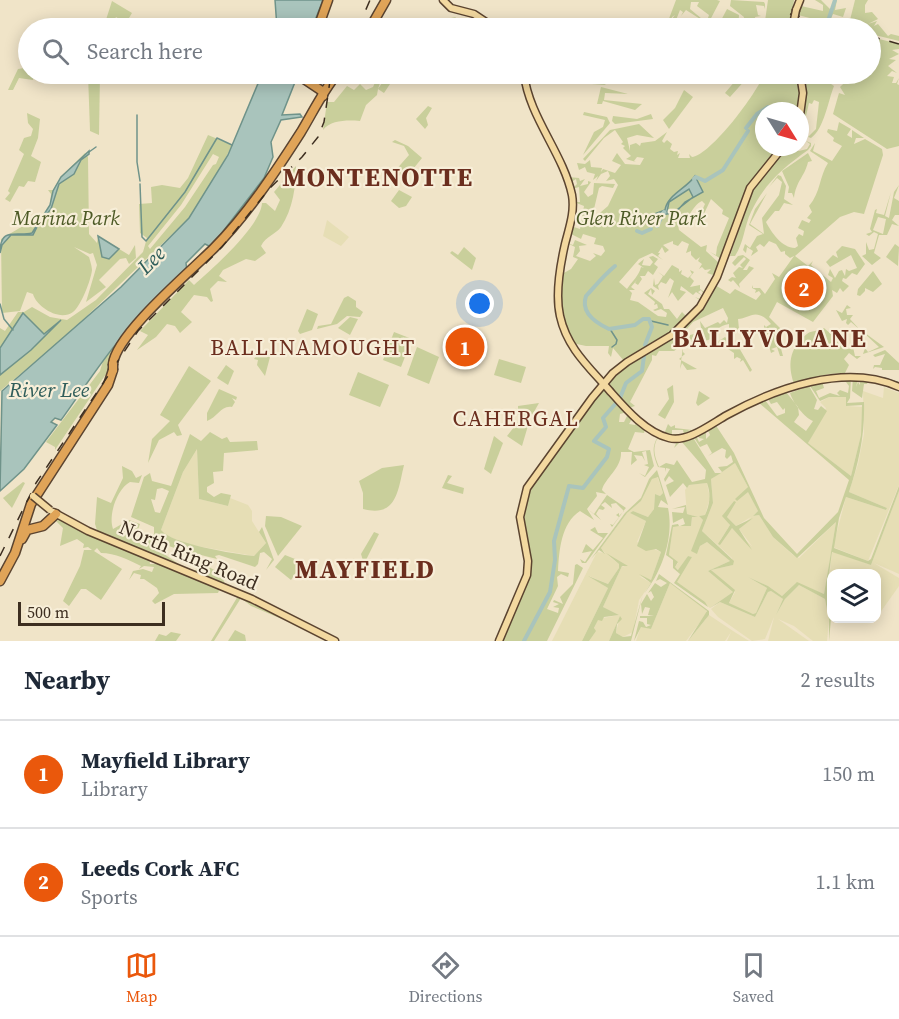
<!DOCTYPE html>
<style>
:root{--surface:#fff;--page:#f2f2f3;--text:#1f2937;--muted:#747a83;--line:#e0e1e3;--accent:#ea580c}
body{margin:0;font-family:"Source Serif 4",serif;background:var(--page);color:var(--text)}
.controls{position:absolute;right:18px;bottom:18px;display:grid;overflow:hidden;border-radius:12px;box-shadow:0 3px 15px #0003}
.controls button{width:54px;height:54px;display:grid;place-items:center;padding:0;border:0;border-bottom:2px solid var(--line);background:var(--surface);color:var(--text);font:30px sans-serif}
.compass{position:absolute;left:755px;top:102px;width:54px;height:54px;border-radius:50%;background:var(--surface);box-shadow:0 3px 15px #0003;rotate:127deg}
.scale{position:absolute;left:18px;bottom:15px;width:147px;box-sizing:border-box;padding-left:6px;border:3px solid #3d2e20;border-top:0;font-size:16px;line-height:21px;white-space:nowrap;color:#3d2e20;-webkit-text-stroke:4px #f7eed8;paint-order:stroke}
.you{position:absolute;left:480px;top:304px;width:21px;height:21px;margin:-15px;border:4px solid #fff;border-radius:50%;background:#1a73e8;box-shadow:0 0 0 9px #1a73e833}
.badge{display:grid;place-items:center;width:39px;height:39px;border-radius:50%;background:var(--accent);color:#fff;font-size:20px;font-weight:700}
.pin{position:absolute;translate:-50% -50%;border:3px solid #fff;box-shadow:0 2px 6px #0006}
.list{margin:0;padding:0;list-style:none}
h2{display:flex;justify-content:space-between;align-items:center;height:78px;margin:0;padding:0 24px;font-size:26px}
h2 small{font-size:20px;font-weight:400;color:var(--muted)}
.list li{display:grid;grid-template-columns:39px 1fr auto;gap:18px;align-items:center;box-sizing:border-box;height:108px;padding:0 24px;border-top:2px solid var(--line)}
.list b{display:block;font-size:22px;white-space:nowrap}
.list p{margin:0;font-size:20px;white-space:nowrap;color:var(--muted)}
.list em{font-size:20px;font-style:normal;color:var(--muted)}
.icon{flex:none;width:33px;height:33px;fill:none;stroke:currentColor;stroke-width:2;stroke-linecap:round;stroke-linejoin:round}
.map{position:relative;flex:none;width:899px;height:641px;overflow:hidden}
.search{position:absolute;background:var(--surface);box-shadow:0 3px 15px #0003;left:18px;right:18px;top:18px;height:66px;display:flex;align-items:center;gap:15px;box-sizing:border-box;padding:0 21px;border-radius:33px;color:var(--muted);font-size:22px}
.sheet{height:294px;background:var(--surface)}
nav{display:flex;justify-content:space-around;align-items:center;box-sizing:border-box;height:84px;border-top:2px solid var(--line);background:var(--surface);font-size:16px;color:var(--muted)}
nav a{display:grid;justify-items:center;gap:3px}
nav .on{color:var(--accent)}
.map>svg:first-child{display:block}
</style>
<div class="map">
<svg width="899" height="641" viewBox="0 0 899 641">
<rect width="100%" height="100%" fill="#f0e4c8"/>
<g fill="#e6deb5" fill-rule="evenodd">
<path d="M327,220l22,17 -8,9 -18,-10z"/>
<path d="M884,387l15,6v92l-31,76 -35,-14 13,-50 40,13 1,-2 -38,-16 9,-28 6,-30 -1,-43 20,7z"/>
<path d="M829,397h17l1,9 15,1 -1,28 -10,41 -43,-33 18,-35 -6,-6z"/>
<path d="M197,449l2,50 29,7 2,-8 18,7 4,6v10l14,22 -12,13 -63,-11 -27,-10 -3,-5 22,-58z"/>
<path d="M735,463l13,24 -12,13 12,-9 10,20 -5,5 6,-1 14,22 20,18 6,3 37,-36 -12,72 -28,-11 -14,13 -14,-10 -20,-9 19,11 -11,25 -3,1 -10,-3 -14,-8 6,-11 -24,-22 22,-5 -1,-7 -30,-27 11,-28 -2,-24zM734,501l-7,16 9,9 15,-9 -12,12 13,17 -20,-18 -13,14 11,-17 -7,-10z"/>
<path d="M657,476l6,17 -3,3 -5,-2 -1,15 -6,8 -15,-6 -3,2 16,8 -9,21 24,10 -10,28 -12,-4 12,7 -12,17 -6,32 -10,5 -7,-4 4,-17 -11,25h-20l9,-22 21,-4 -16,-8 19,-41 4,2 -20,-14 13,10v4l-11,16 -19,-8 19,12 -26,53h-30l45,-89 8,1 -4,-5 26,-35 14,-12 11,-22z"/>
<path d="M707,483l3,15 -5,17 -6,1 4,4 -6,34 3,-8 7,-4 23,19 -22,10 25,21 -23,16 -34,-26 16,-25 -4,-1 -9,14 -4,-3 3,-4 -9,-8 4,-29h18l1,-9h5l-10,-3 -2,-24 4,-5z"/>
<path d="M899,491v83l-25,-11 25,15v8l-22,31 -1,-43h-44l-1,25 -4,-2 5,-44 2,-2 37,14z"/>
<path d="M670,583l35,25 2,5 -21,28h-50l5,-15 10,3z"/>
<path d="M799,585l26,14 4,21 -2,21h-14l-19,-15 -16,-7 31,22h-41l6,-24 -9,22 -13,2 -34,-24 -7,-8 9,-7 35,15 13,-25 3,-1 12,8 -7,16 9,-16z"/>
<path d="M709,615l24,16 16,10h-22l4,-9 -6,9h-37z"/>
</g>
<g fill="#c9cf9b" fill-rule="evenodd">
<path d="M676,0h41l3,1 -11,21 -2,-1 2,-6 -12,-9 2,-4h-8l-1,7 18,15 -22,-14 -5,6 2,-4 -3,-2 -4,10 -4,-1 3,-4 -3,2 -1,3 4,2 -2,6 -6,-4z"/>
<path d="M731,0l33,2 1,2v5l-1,-3 -8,-1 2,10 3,1 -6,1 1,7h-2l-1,4 -9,-2 -2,2 2,-11 -14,-11z"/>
<path d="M768,0h26l-4,28h-9v-3l-3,-1 -2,4h-12z"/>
<path d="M815,0h6l10,10 3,-10h3l-2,10 11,-2 -3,9 -10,-3 -4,9 -31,-8 3,-9 22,5v-6z"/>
<path d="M855,0h13l-3,5v8l7,-1 6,7 -10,5 9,-3 -3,5 4,-2 10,12 3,-2 8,2v5l-28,-7 -1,-6h-22z"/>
<path d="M112,1l20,12 -6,10 -10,-6 -4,7 6,3 -2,1h-25l1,-5 12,3z"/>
<path d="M727,9l12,6 -1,13 -20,-2z"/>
<path d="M456,17l-8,11h-48z"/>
<path d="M797,18l41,10 -15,-2v2h-27z"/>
<path d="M871,37l28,7v5l-7,1 7,4 -10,5 7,1 -8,6 9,7 -5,-2 -5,5 7,1 -2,6h4l3,-5 -2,6 2,1v61l-12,3 -54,-35 6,-21 6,2 -5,-8c11,-9 8,-13 30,-13l1,-21 8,1 -1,-7h-7z"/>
<path d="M24,68l4,1v5h6l-1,6 -14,-2 -6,12h-5l10,-21z"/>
<path d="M88,74h12l-1,61 -9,-4z"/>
<path d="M580,74h10l16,11 -14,-1 -14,-6z"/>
<path d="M741,74h7l-3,1 2,3 -17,19 -5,-4z"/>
<path d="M764,74h35l1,37h-36v36h17l-19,21 -41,91 -11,-7 6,3 1,-8 12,-29 -7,-4 1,-4 -12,-11 -10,21 -2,-3 6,-13 -3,-3c-11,5 -13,21 -24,24l1,5 22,17 6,-2 -1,6 13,12 -8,20 2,-8 -6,-2 4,-4 -6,1 -3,-3 -3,2 3,-5 -4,-3 2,-4 -4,3 -5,-5v-4l-5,2 3,-9 -7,-3 -4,5 -5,-2v-3l-10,4 6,5 -4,3 -3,-6 -4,6h2l-2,3 5,4 -11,-7 -13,6 -20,23 8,7c5,-8 12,-13 14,-22l3,1 -6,-4 6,-5 -2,6 8,1 3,-4 -4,-5 4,-1 5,3 -4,5 4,3 -5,8 -5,-4 -3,5h-5l2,3 -4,6 -3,-2 2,-3 -6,7 4,3h-6l3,3 -2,7 8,2 20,14 8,1 1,-4 -6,-4 -6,2 -2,-1 5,-2 -1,-4 -3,1 1,-3 -11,-9 7,-5 4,3 -3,4 -1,-6 -3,5 14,10 2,5h5l8,10 5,-7 5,5 -18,17 -45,27 -11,-13 -2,9 -3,-4 1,-7h-23l-14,-3c-9,-24 -12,-43 -10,-69l9,-5 7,-10 -5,-2 2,-10 -8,-4 6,2 2,-5 12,5 -8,1 1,5 -4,5 14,5 6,-5 -3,-3 8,3 4,-5 -2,-5 -9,-2 2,-6 -13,-4 -2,5 -12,-6 3,-13 3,1 -1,6 6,2 4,-23 -10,-4h6l-1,-15 -7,2 5,-5 -1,-5 -6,4 -2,-6 11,1 1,3 5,-2 -5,7 8,-2v-3l3,1 -7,10 4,5 5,-3 1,-11 21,1 -2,4 -11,-2 -3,2 -5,21 -5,6 5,3 14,-12 10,-21 -4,-6 -8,2 4,-5 -2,-5 -7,3 -5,7 2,-5 -5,4 2,-6 -8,-2 -2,-5 -6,3 -2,-7 8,1 5,-4 1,7 11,1 -1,4 2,-3 12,4 6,-8 -9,-4 5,-8 8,11 15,1 4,-7 -7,-1 -3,4 2,1 -10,-3 5,-3 -8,-8 2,-2 -4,-2 2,-2 -8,-12 -11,8 -19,23 -2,-2 27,-29 29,-6 15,14 -17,-3 -10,3 3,13v-6l6,-2 4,3 1,-3 14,-2 12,-9 -5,9 2,2 3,-3 5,4 -2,5 4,3 4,-1 -1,4 3,-2 -2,5h12l-1,-4 3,3c19,-2 65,-64 72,-83z"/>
<path d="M803,74h39l-6,10h-5l3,2c-6,15 -10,43 -23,52l-3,-1 8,-8 3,-27 -5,-2 -2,4 -3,-1 -3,13 -3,1 3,-21z"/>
<path d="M377,78l4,2 -3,9 6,-9 6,4 -6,9 -6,-4 -1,6 -11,10 -6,16c-13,-1 -29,-1 -37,9l4,-28h7l13,-16 7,4 6,-6 6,6 7,-3z"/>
<path d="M601,87l27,7 -23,-1 -1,7 38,4 -7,6 -32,-9 -1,3h-5z"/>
<path d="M684,90l9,7 -24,32 -6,-9 12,-12z"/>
<path d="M428,106l4,2 -6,10 2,7 -3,4 -9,-10z"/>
<path d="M584,112l23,5 3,6 -27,32 11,-23 9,-5 2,-7 -22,-5z"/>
<path d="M27,113l13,6 -2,19 -7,18 10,6 -6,20 -7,-1 -4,6 -5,-1 -9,16 -5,-3 5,-6 -2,-2 16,-37 -5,-4 5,-12 7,-2 2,-7 -5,-6z"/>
<path d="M651,114l2,5 -38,5 -3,-3 1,-5 24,3z"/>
<path d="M839,122l12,7 -4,6 5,3v-8l12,8h-8l-2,6 11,-5 17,10 1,6 -19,59 -10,-2 -14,5 -45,39 13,10 5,-5 -2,4 20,17 2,-4 -5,-3 2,-6 5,9 4,-7 3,-1 3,6 1,-7 3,2 8,-3 -6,-13 -21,12 -4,-5 7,-7 5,3 -2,-6 6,-6 13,3 10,15 -8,11 -5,-2 -6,6 -3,-1 -1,3 7,5 -6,6 -3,-4 -3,5 -5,-3 1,6 -20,26 -36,-20 -8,15 11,11 -1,7 4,5 -3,5 3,11h-3l-3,-9 -6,2 4,2 -4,2 -4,-14 -4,1 -4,-9 5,-2v-4l2,2 5,-3c-15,-18 -22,-5 -33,-5l1,10 -10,3v-8c-10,2 -12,6 -20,9l5,5 -9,3 -4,-8 -4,2 -1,-3 5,-4 -1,-7 5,7 13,-6 2,2 4,-4 3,3 1,-5 -5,-10 -30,14 -15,17v-5l23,-27 14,-22 15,9 5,-5 21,11 5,-6 -2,-3 -4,2 1,-3 -4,-2v-3l1,3h7l5,6 10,-15 -3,-6 7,4 15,-21 -4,2 -5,-4v-3l-4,1 -5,-8 -7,-3 -5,6 -4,-3 -4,3 2,4 -7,5 2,-5 -6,-4 -1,6 -3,-3 2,-6 5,4 7,-12 6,-2 -14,-9 6,-16 12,-16 -17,31 14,10 -2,-16 17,-23 3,-13 -5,-4 -8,9 9,-12 3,1 5,10 -2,13 9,6 -9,-2 -5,8h-4l-9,11c5,10 16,26 29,26l3,-2 -2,-8 3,-4 4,2 1,-5 -6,-3 4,-8 7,3 2,-3 -4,-2 5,-6 -3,-6c12,-14 10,-29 19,-43l-18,-12 5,-8 -2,8 19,10 10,-15 -9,-5 1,-3 -7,-6 1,-3 9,2z"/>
<path d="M208,135l24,10 -15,30 -28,43 -123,118 -66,55v-63l5,3 13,-19h6l8,-5 18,10 17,3 29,-20 47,-48 4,-14 -7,-5 -1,-29 13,-1 -1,-16 11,-2 18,3 8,-10zM213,154l6,3 -3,7 -3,1 -28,42 -35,42 -2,-3 33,-41z"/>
<path d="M395,140l13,6 14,12 -17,21 -11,-7 15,-17 -5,-9 -12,-4z"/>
<path d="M806,141l5,2v3l-3,4c-24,17 -44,34 -57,62 -7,15 -7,30 -16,44h-5l22,-66 34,-43 13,4 8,-2 3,-5z"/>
<path d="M85,153l3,4 1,77 8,9 1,-7 31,19 6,-10 1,13 -7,6 -3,-6 -6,1 -21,21 7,7 -20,15 11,-37 -4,-12 -3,1 -16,-7 15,10c1,3 3,10 3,13 -1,10 -11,36 -19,42 -14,10 -37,-6 -40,-18l-6,-2 -7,19 -18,2 -1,-74 27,-16 3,-4 3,8 16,-22 1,-11 -3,-4h5l8,-13z"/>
<path d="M808,153l4,8 -4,1c-3,14 -12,19 -14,36l-2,-5h-4l1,-6 -7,-16z"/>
<path d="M296,166c0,20 -3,43 -15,61 -5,7 -15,9 -20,19l5,7 -11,8 -9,-2 -23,11 -4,6 8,6 -9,-1 -8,8 3,12 -2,1 -4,-5 -13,-2 -13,17 11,10 -12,11 -5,-7 -8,-2 -11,13 -19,13 11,-15 -8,-4 49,-51 5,5c17,-15 67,-59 68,-82h4l9,8 5,-11 -6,-8z"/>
<path d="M899,185l-5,13 5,3v14h-4l-3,5 7,6 -7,-2 -5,11h-8l-5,18 7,5 -9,7 -10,-9 4,-2v-12l3,8 5,-1 4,-15 -4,-2 -5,4 -3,-2 6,-2 -2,-3 5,-19 2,-1 -1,4 8,2 7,-23 -6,24 4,2 5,-26zM878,217l8,2 -3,15 -10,-4z"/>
<path d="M399,190l13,7 -6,9 -7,2 -8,-7z"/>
<path d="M895,244l4,3 -1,19 -12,-9z"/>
<path d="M464,247l12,11 -4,12 -22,-17 2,-2 6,4z"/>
<path d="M743,255l7,5 -7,10h4l2,-4 5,2 -15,16 1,4 -7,-8 -2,2 -3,-2 4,-3 4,1 -3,-5 6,-6 4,1 -3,-3 6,-6 -2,-2 -9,9 -3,-3 6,-7z"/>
<path d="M672,265l7,4v3l3,-2 -1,4 7,4 4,-4 -2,-4 4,2 -4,5 4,4 -4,6 10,-2v4l6,4 -1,3 -4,-6 -3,2 6,5 -3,4 -6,-4 5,2 1,-4 -5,-3 -3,3 -12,-9 -1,4 6,2 -8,9 -6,-9 -4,6 6,-17 -4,-3 -4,6 -5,-2 -3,4 1,4 -6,-4 1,-8 1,7 3,-1 5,-8 -5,-4 6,4z"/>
<path d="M873,271l9,13 -9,8 -8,-4v3l-5,5 -3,-1 1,-6z"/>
<path d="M348,296l8,5v6l7,5 -3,5 -13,-1 -10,8 -20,5 1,-3 13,-2 13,-26z"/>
<path d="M847,305l4,3 -5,1 1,6h6l-3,4 11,12 4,-2v4l19,14 -21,7 2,-6 3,4 11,-5 -15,-14 -2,5 4,4 -8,-8 2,4 -3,-1 -5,3 2,-6 4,2 -2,-3 3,-4 -8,-7 -3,3 -2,-2 1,-4 -5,2 -6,-11 6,3z"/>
<path d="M307,309l11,5 -6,16 -12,4 -2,-3z"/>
<path d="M350,317l8,2 -8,16 -12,-7z"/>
<path d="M824,328l24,21 5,-2 2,9h6l-4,3 -8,-6 -5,6 5,6 -4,8 -17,1 -34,10c-6,-18 -6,-35 13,-50 4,-4 11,-2 17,-6z"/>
<path d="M394,332l18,7 -11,28 -18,-7z"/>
<path d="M694,334l-3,7 6,-1 -7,7 -7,-3v8l2,2 -6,5 18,10 -10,1 -5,-7 -2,6 4,-30 5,2 1,-6z"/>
<path d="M126,335l-15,23 -1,10 -55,82v-3l-9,-5 54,-71 3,-10 17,-24z"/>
<path d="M725,337l7,7 6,1 4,-5 -4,6 14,24 -2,2 -7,-12 -3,2 1,-3 -4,-2 -3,2v-6l-12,-8 -8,-1z"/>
<path d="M671,339l7,5v4l-4,3h-15l-3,5 -4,-1v5l-22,42 5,4 -6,2 -20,-22c11,-23 41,-33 62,-47z"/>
<path d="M417,347l22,10 -10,27 -22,-9z"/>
<path d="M885,350l14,13v7h-17v-2l-7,-1 -2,2 1,-4h6l5,-11 -10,3 -2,-2z"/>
<path d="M259,353l9,4 3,-4 4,1 -5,3 -5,19 -8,-11 1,-5 -4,-1z"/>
<path d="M499,359l27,8 -5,16 -27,-8z"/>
<path d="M226,365l8,6 -6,14 -11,-7z"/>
<path d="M189,366l22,15 -33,44 4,10 -5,1 -3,-4 -15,8 -11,23 4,-24 18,-18 -10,-6z"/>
<path d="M358,372l31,13 -9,22 -31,-12z"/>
<path d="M853,377l5,2 -2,8 2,-5 2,3v-4l9,-2 -2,5h-3l-2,14 -10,-7z"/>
<path d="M851,378l-1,20 -3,5 17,-1c1,32 -5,60 -15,90l38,16 -1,2 -40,-13 -7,21 -5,30 34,13 3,-2 28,-73v5l-28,74 -39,-13 -5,38 4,29 -2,22v-21l-4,-21 -26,-14 -14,14 -9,16 7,-16 -12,-8 -3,1 -13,25 -35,-15 -10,6 23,-16 -25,-21 22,-10 -23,-19 -7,4 -3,8 -6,-3 12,-31 -4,-4 6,-1c5,-11 6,-21 2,-32l-18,2 -2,3 -4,-5 -13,14 -4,-12 8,-4 -5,-5 -4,6 -1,-3 6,-10 -4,-1v4l-1,-4 -7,-1c-4,-10 -7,-18 -1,-29l8,3 -8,-2c-5,11 -2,18 2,28l7,-4 8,2 3,-5 15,22 13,-3 1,-9 -25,-29 -7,7 3,-7h6l9,-5 23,37h6l-10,6 2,24 -11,28 32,30 -1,4 -22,5 24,20 -6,13 24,11 3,-1 11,-25 -19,-11 20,9 14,10 15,-14 27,12 12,-72 -39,36 -24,-21 -14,-22 -6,1 5,-5 -10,-19 -11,9 -2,-2 13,-12 -13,-24 -13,9 -4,-5 9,-1 6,-4 -2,-7 -4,4 -2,-2 1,-7 -4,-2 -14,8 4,-3 -5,-9 -7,3 -7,-11 3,-1 3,7 5,-3 -5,-1 -2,-5 9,-4v10l4,-4 -3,-7 8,-4 19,29 30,65 33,36 41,-42 11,-32 -91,-78 7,-2 12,16 8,-3v-5l-2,2 -6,-8 -6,2 -3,-5 18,-7 12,15 1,8 -5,7 12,9 7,-10c-8,-3 -20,-18 -23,-28l19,-7 8,14 -3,9 4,1 3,-4 6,5 -19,32 43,33 10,-41 1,-30 -16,1v-9h-17l-9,4 2,3 -12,-18 12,-5 2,7 -8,3 3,7 11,-5 10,3 -3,-3 3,-3 8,3 1,-7 -3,-4 -13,-2z"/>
<path d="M673,385l1,17 -9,17 -7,-4 11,-16 -2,-10z"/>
<path d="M219,389l18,8 -1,3 -4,-2 3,4 -3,5c-11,-2 -14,10 -25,14v-8z"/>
<path d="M603,389l24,23 -7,2 -1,8h5l4,-8 5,3 -4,7 6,1 2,-4 8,9 -1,3 -9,-1 -7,17 6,3 16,-2 4,16 -9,11 -6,-4 6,3 4,-9 -5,-2 4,-1 -2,-13 -4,1 3,9 -3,-5 -8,-1 3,5 -6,5 1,-13h-11c1,16 -16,26 -19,38l4,4 -10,-2 1,4 -10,13 7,11 -14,-9c-19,12 -21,40 -22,60l11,2 -1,4 -7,-3 -4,3 1,9 -11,23 11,4 1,-5 -6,-1 6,-3 -6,-2 1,-2 9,4 -3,-7 13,-13 2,-19 2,-1 6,4 -36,73h-46l17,-34 12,-33 -8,-60 8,-27z"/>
<path d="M699,391l11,7 -12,8 -2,-3z"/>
<path d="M539,403l-9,16 -8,27 -15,-10 11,-14v-16z"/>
<path d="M668,424l3,3 4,-2v3l17,2 -2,3 -1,-4 -1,5 -4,1 -1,-5h-11v4h9l-5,3 -12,-3z"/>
<path d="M210,432l12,7 5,-2 3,5 27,-1 1,9 -34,3 -1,18 -10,1 1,11 -7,4v5l7,5 7,-4 10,2 -3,11 -29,-7 -2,-50 -14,23 -22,58c10,14 74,24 93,26l12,-13 -7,-11 3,-5 12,33 -8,10 6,-11 -8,-7 -4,1 -2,11 -3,3 -36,-12 -4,1 2,3 -16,-4 -2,4 -3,-3 -27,-10 -2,6 -2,-9 -11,-3 -3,5 32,22 -85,-34 -3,-9 2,-27 14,6 12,-25 -1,-12 10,5 4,7 6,-3 -3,8 -9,-1c-13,7 -22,33 -17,47l16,-9 11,4 -5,14 11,4 8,-8v-7l-23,-10 13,-40 6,-4 2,8 19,5 19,-52 11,7zM162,488l7,3 -9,22 -5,-1 -4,-13 4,1 2,-11z"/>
<path d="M494,436l9,7 -12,31 -7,-5z"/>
<path d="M404,465c-6,25 -7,53 -41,44v-16l-4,-12 23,-13z"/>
<path d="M657,470l11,35 -7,-5 -3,7 10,1c6,28 -5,62 -24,86l7,-11 -12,-9 12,6 10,-28 -5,-3 -10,2 -9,-5 9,-25 -16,-8 3,-2 15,6 6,-8 1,-15 5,2 3,-3 -5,-16 -6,2 -11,22 -14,12 -26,35 4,6 -6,-4 -8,9 34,-46 16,-15 8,-19z"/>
<path d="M448,475l4,1 -5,7 17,5 -1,6 -21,-6z"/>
<path d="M23,482l2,1 -13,25 -9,-10z"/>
<path d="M607,495l19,13 -1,1 -13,18 -2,-3 3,1 6,-8 -3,-2 3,-2v3l5,-5 -8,-8 -5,1 1,4 -7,-6 -4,3 4,3 -2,2 -4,-1 -3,5 5,6 -11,-9 -1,-1 5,4z"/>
<path d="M734,501l2,1 -9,15 9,9 17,-8 -14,11 13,21 -20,-22 -12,17 -2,-1 12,-19 -8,-9z"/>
<path d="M686,505l1,9 11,3h-6l-1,9h-11l5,-2 -2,-6 -10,5 -1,-11 11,1 2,-6 -13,2z"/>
<path d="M266,516l15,1 21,9 -24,30 -13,-30z"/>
<path d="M59,520l90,38 1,6h6l-2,-3 66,27 -2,5 -44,1 -19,10 -3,-3 7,-8 -2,-5 -13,-9h-4l1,-4 -7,-2 -5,7 4,-9 10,-2 9,3 2,-5 -10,-1 -5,3 2,-3c-12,-6 -26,-13 -40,-13l-4,-5 -3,3 28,18 -21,31 -15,-11h-5l-12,17 -6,-5 17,-35 4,-16h8l-4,-3 -5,1 1,-4 -7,-5 -17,7 3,-18 -7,-7z"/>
<path d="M678,524l1,2 -6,1 -4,28 9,7 -3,5 3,3 10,-14 4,1 -15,25 28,20 3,5 -34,-24 6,-9 -7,-6v-8l-7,-5 6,-30z"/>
<path d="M595,527l3,6h10l-22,30h-4l-2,-4 5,3 7,-11 -10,2 4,-9 7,6 10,-12 -13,-8z"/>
<path d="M374,532l5,2 -15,30 -3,-10z"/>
<path d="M606,553l22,13h-6l-19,41 16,8 -15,2 -2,4 -4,-1 -4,8 2,3 -7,10h-7l26,-53 -20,-12 20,8 11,-16v-4z"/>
<path d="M285,555l15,6 1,4 -10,15 -16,-13z"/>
<path d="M201,567h8l12,7 4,10 -31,-13z"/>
<path d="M659,574l50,37v4l-21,26 19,-30 -37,-28 -19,46 -10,-2 -7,14 5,-20 4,1 3,5 5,-2 -4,-1v-6h-7v-2h14l-6,-1 2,-7 -5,-1 -3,7 -1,-10 6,-10 4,7 3,-4 -3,-6 -3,2 7,-10 6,4 6,-4 -7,-4 -4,2z"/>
<path d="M643,594l-12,47h-22l11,-25 2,3 -5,5 -1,9 7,4 8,-1z"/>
<path d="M238,596l46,24 -33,-14 -10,-8 -27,43h-3z"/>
<path d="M235,630l10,5 1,6h-18z"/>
<path d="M171,632l10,2 -5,7h-21l4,-7 7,2z"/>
</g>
<g fill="#a9c4bc" stroke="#6f938a" stroke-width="1.5" fill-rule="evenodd">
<path d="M275,0h48l-11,28h-35z"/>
<path d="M262,74h33l2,3 -15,38 18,-1 2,3 -21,3 -10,22 2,15 -9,21 -53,69 -6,-3 -19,19 1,9c-25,18 -42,39 -62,63 -7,1 -54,72 -64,85l-6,-2 -4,4 6,3 -33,44 -24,22 2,-100 119,-104 68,-69 39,-63z"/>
<path d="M89,151v3l-8,6 -7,14 -15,10 -8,25 -12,14 -6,12h-22l-9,10 -2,8c0,-27 16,-16 32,-20l18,-28 3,-14 8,-14z"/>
<path d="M695,176l8,16 -18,10 -9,10 -23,5 -1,-2 13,-5c2,-15 22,-22 30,-34zM689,189l4,8 -20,16 -6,-1 2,-10z"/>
<path d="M98,236l21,13 -10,10 -7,-2z"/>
<path d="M23,313l21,21 17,-14 -30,30 -31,25v-27z"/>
</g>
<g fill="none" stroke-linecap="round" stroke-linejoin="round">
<g stroke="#6f938a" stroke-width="1.5">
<path d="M137,115v47l3,19"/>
<path d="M89,152l7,-5"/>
<path d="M140,184l2,53 4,4 39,-49 32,-54 15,7"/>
<path d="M0,304l4,15 9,11"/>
<path d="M651,321l17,4"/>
<path d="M610,329l7,11 -1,4 -4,3"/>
<path d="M884,378l15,5"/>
</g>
<g stroke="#a9c4bc" stroke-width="4">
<path d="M828,21l7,-21"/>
<path d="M823,28l1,-2"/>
<path d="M746,128l11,-14 11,-7"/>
<path d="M694,179l2,-2 9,4 18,-11 25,-39"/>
<path d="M657,226l7,-14"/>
<path d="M637,231l5,2 9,-4"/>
<path d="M615,266c-11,9 -19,19 -29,30 -6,17 10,27 23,33l26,-4 8,-6h6l3,8 -7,18"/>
<path d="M620,398l6,-15 16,-12 2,-15"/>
<path d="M524,641l26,-49 5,-32 -1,-19 15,-55 14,2 24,-31 2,-8 -15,-8 12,-14 -3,-9 14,-16"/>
</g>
<defs>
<g id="major">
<path d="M443,0l8,8 23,6 21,14"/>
<path d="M796,10l4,-10"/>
<path d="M524,74c5,43 39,79 48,121 3,17 -3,33 -7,49 -5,22 -10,50 -5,72 7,32 29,51 49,74 16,18 36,42 60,48 18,5 42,-14 58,-23 49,-27 118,-52 172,-28"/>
<path d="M800,74l3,19 -3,22"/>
<path d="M53,512l35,19 164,68 83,42"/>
<path d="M499,641l28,-66 1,-14 -8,-44 7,-29 65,-90 21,-25 14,-11 45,-27 28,-28 17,-30 33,-89 33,-41"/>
</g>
<g id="highway">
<path d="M318,28l10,-28"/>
<path d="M370,28l16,-28"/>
<path d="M300,74l1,3 21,14 1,5"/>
<path d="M113,364c3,-30 78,-93 101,-116 33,-33 62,-77 87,-116 12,-20 22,-41 36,-58"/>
<path d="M22,539l5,-9 16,-4 13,-12"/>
<path d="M0,581l15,-28 16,-49 77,-119 5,-15"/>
</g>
</defs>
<use href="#major" stroke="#5b4430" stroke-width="9"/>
<use href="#highway" stroke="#5b4430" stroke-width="11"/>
<use href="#major" stroke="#f3d9a0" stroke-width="6"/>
<use href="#highway" stroke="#e0a458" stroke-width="8"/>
<g stroke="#3d2e20" stroke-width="1.5" stroke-dasharray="10 10" stroke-linecap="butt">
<path d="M790,14l56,14"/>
<path d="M358,28l12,-28"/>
<path d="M870,36l29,8"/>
<path d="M0,556l36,-73 102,-152 84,-84 48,-59 32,-31 16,-20 6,-15 7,-48"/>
</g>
<defs>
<g id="major-bridge">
<path d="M794,20l2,-10"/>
<path d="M33,496l17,14"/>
</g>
<path id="highway-bridge" d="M113,364v6"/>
</defs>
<use href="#major-bridge" stroke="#5b4430" stroke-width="9" stroke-linecap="butt"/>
<use href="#highway-bridge" stroke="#5b4430" stroke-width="11" stroke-linecap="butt"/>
<use href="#major-bridge" stroke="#f3d9a0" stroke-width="6"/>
<use href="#highway-bridge" stroke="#e0a458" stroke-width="8"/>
</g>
<g text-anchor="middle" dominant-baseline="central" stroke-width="4.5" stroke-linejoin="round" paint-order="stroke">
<g font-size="20" font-style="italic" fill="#4d5a26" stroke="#f7eed8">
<text x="66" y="218">Marina Park</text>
<text x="641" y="218">Glen River Park</text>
</g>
<g font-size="20" fill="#3d2e20" stroke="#f7eed8">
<text transform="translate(189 555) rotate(23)">North Ring Road</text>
</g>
<g font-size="21" font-style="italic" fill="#2f5d5a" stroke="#f7eed8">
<text transform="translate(151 260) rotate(-45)">Lee</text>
<text x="49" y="389">River Lee</text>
</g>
<g font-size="22" letter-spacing="1.5" fill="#6b2e1e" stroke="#f7eed8">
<text x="313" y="347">BALLINAMOUGHT</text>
<text x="516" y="418">CAHERGAL</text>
</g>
<g font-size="26" font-weight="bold" letter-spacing="1.5" fill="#6b2e1e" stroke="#f7eed8">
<text x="378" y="177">MONTENOTTE</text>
<text x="770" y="338">BALLYVOLANE</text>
<text x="365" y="569">MAYFIELD</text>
</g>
</g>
</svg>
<div class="controls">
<button><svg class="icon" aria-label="layers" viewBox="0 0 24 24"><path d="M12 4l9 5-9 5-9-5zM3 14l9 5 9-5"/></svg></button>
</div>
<svg class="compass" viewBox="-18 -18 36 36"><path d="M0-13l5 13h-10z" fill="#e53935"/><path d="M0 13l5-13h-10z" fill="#747a83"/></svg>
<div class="scale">500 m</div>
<div class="you"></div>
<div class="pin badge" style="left:465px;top:347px">1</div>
<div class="pin badge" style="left:804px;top:288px">2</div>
<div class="search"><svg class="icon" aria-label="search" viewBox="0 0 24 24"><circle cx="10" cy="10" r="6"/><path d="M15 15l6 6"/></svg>Search here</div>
</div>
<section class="sheet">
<h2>Nearby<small>2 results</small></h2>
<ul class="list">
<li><span class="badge">1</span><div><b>Mayfield Library</b><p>Library</p></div><em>150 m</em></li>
<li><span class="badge">2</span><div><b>Leeds Cork AFC</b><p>Sports</p></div><em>1.1 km</em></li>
</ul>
</section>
<nav>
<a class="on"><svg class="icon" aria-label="map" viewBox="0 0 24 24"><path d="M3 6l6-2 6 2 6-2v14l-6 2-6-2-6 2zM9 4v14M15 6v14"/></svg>Map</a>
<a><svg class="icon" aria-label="directions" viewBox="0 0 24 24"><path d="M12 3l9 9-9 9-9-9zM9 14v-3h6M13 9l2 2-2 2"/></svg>Directions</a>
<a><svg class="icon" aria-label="saved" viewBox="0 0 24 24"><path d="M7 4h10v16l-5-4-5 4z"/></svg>Saved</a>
</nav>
